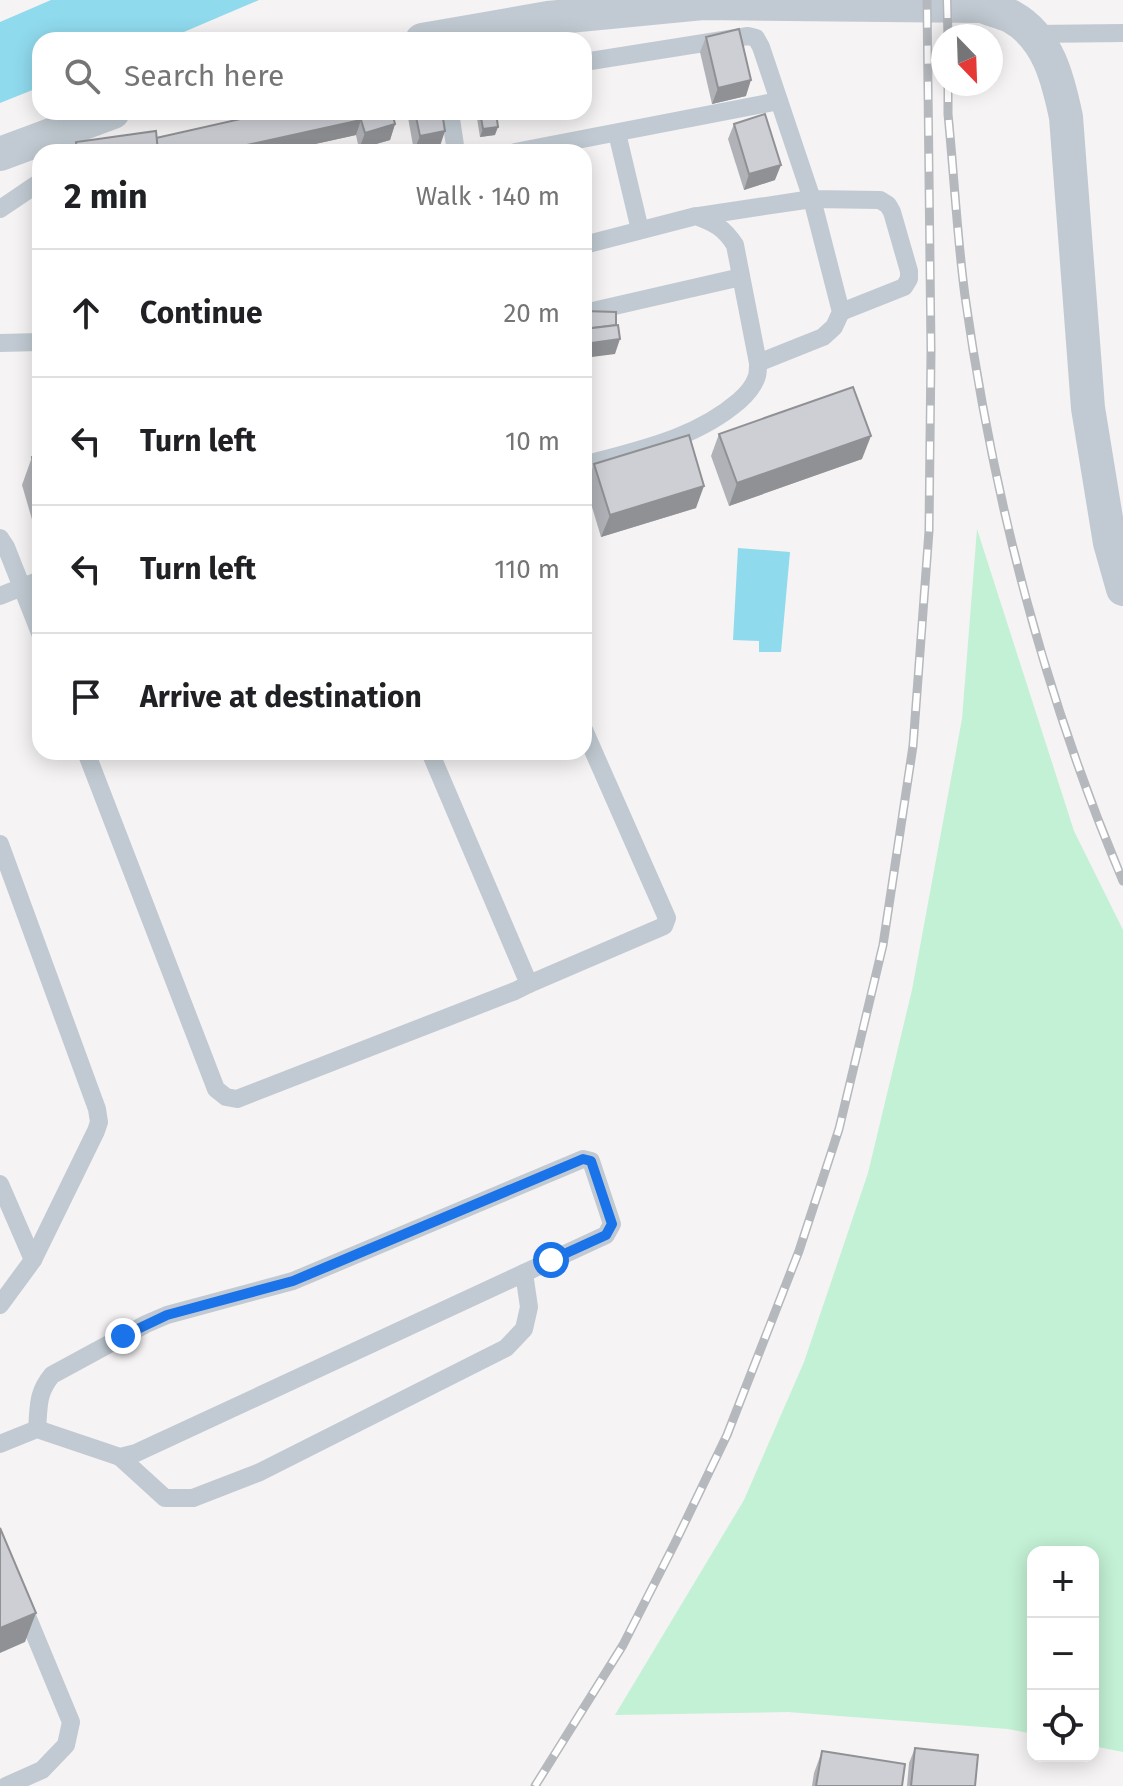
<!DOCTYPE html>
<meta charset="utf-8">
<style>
:root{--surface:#fff;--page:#f6f6f6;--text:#202124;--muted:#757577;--line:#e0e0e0}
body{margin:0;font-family:"Fira Sans",sans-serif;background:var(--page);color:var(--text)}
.controls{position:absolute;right:24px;bottom:24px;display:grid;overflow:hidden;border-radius:16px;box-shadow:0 4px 20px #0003}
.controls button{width:72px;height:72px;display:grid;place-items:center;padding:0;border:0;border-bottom:2px solid var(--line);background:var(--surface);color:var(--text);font:40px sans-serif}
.compass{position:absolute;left:931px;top:24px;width:72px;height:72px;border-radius:50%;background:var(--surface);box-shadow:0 4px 20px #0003;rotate:157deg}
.stop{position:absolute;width:24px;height:24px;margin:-18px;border:6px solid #1a73e8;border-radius:50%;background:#fff}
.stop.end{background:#1a73e8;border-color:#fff;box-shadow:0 2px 8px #0008}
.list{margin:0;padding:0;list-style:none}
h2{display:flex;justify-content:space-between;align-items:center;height:104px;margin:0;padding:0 32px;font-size:34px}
h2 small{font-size:26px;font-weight:400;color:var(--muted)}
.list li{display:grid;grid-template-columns:52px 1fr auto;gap:24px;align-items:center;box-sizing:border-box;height:128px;padding:0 32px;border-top:2px solid var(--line)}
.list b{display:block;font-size:30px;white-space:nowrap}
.list em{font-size:26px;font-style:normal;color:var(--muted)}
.icon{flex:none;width:44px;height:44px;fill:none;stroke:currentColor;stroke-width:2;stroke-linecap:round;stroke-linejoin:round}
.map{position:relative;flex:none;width:1123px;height:1786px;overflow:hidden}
.search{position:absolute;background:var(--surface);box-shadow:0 4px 20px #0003;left:32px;top:32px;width:560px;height:88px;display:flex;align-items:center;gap:20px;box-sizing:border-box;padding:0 28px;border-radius:24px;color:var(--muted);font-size:30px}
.panel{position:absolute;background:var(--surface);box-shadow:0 4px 20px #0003;left:32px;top:144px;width:560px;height:616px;border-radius:24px}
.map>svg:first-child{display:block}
</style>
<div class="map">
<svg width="1123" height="1786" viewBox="0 0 1123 1786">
<rect width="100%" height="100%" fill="#f5f3f3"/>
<path fill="#c3f1d5" d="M977,529l97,302 49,99v822l-30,-6v-194h-60v182l-25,-5 -220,-17 -173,3 129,-215 60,-138 64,-189 44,-183 50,-271z"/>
<g fill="#90daee">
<path d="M51,0h208l-94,40h-125v47l-40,16v-81z"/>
<path d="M738,548l52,4 -9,100h-22v-11l-26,-1z"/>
</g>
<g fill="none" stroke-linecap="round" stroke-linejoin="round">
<g stroke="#c1cad2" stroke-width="18">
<path d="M1033,34l90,-1"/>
<path d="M584,62l164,-26 8,2 5,9 51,152 68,1 8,5 4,7 17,59v8l-5,8 -63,25"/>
<path d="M450,112l6,40"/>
<path d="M242,115l18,-3"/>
<path d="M617,133l23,97"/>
<path d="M515,152l264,-51"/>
<path d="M0,209l40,-27"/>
<path d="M699,216l113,-17 29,113 -7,15 -11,10 -65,26"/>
<path d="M584,245l112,-29c19,7 28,12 39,29l23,118c0,4 0,9 -1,13 -3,10 -10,18 -18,25 -44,38 -101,49 -155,64"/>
<path d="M584,313l157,-36"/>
<path d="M0,343l40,-1"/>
<path d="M0,538l6,9 34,86"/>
<path d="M0,596l40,-16"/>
<path d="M86,752l130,337 10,8 11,2 278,-108 14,-7 -99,-232"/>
<path d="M0,844l97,265 2,13 -3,9 -63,129 -33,45"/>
<path d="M529,984l135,-58 3,-8 -83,-188"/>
<path d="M0,1184l33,76"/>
<path d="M0,1444l37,-15 83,28 16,-4 470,-218 6,-11 -21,-63 -8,-2 -290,122 -126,34 -21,9 -94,51c-15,18 -13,31 -15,54"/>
<path d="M120,1457l45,41h28l67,-26 246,-124 18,-19 5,-22 -5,-34"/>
<path d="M6,1786l36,-16 24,-25 5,-23 -49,-118"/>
</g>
<g stroke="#c1cad2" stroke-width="34">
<path d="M422,40l126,-22 155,-15 279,3c9,4 21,6 30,11 36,20 46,62 54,100l22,291 22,135 13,46"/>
<path d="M0,154l113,-42"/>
</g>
<defs>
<g id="rail">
<path d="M947,0l1,36"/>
<path d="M948,84v30c6,60 9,122 17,182 28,200 79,399 158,585"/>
<path d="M535,1786l88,-141 52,-102 52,-108 72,-184 40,-122 44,-184 30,-199 16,-215 2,-180 -4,-351"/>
</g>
</defs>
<use href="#rail" stroke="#b5b8bd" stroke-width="9"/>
<use href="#rail" stroke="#fff" stroke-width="6" stroke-dasharray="18" stroke-linecap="butt"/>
</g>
<g fill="#b0b2b7">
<path d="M706,37l40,59 -34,8 -12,-52z"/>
<path d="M392,112l3,12 -5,16 -31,9 -3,-14 -77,17h-207l4,-10 80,-4z"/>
<path d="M407,112h35l-2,34 -26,5z"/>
<path d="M476,112h20l-1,23 -15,2z"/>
<path d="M734,124l41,56 -31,10 -16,-51z"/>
<path d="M719,434l143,25 -133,47 -18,-50z"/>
<path d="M40,454v85l-2,1 -16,-55 10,-28z"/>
<path d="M594,464l102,44 -95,29 -15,-50z"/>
<path d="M915,1748l60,38h-68l2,-23z"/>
<path d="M822,1751l80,35h-90l2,-13z"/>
</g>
<g fill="#909195">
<path d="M751,80l-5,16 -34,8 6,-16z"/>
<path d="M361,120l-5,15 -77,17h-64z"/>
<path d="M395,124l-5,16 -31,9 6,-16z"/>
<path d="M498,127l-3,8 -15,2 3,-8z"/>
<path d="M445,131l-5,15 -26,5 6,-15z"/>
<path d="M781,165l-6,15 -31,10 5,-16z"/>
<path d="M620,339l-5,15 -31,4v-14z"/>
<path d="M871,436l-9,23 -133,47 8,-23z"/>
<path d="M704,486l-8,22 -95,29 9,-22z"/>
<path d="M36,1613l-11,29 -25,11v-25z"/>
</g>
<g fill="#cdcfd5" stroke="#909195" stroke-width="2">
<path d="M739,29l12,51 -33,8 -12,-51z"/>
<path d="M272,112h120l3,12 -30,9 -4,-13 -146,32h-57l-2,-14z"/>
<path d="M415,112h27l3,19 -25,5z"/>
<path d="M480,112h16l2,15 -15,2z"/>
<path d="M765,114l16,51 -32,9 -15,-50z"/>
<path d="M156,131l2,21h-81l-1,-10z"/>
<path d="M584,311l32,1v13l-32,4z"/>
<path d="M618,325l2,14 -36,5v-15z"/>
<path d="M853,387l18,49 -134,47 -18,-49z"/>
<path d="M689,435l15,51 -94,29 -16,-51z"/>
<path d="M40,454v29l-8,-26z"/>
<path d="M0,1528l36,85 -36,15z"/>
<path d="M915,1748l63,7 -3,31h-64z"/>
<path d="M822,1751l83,13 -3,22h-86z"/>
</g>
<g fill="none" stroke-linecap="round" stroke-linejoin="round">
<path stroke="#1a73e8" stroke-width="10" d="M123,1336l44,-21 126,-34 290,-122 8,2 21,63 -6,11 -55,25"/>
</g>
</svg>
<div class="controls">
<button>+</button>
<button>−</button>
<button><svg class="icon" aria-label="locate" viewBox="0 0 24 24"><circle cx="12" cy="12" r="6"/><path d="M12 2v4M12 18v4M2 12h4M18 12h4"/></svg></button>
</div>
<svg class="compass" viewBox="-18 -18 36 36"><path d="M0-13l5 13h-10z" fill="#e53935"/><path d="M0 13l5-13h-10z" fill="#757577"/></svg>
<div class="stop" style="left:551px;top:1260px"></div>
<div class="stop end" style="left:123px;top:1336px"></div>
<div class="search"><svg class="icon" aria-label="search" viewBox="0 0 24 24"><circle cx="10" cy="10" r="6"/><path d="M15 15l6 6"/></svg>Search here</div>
<section class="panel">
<h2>2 min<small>Walk · 140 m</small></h2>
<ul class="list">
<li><svg class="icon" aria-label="ahead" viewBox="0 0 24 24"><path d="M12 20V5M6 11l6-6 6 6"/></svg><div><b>Continue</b></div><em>20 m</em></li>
<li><svg class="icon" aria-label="left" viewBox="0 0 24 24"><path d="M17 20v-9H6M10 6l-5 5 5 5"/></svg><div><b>Turn left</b></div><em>10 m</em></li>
<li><svg class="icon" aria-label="left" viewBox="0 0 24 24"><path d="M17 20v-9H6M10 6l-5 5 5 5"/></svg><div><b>Turn left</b></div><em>110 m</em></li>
<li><svg class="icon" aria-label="arrive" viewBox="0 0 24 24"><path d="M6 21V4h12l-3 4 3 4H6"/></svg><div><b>Arrive at destination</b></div></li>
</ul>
</section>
</div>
